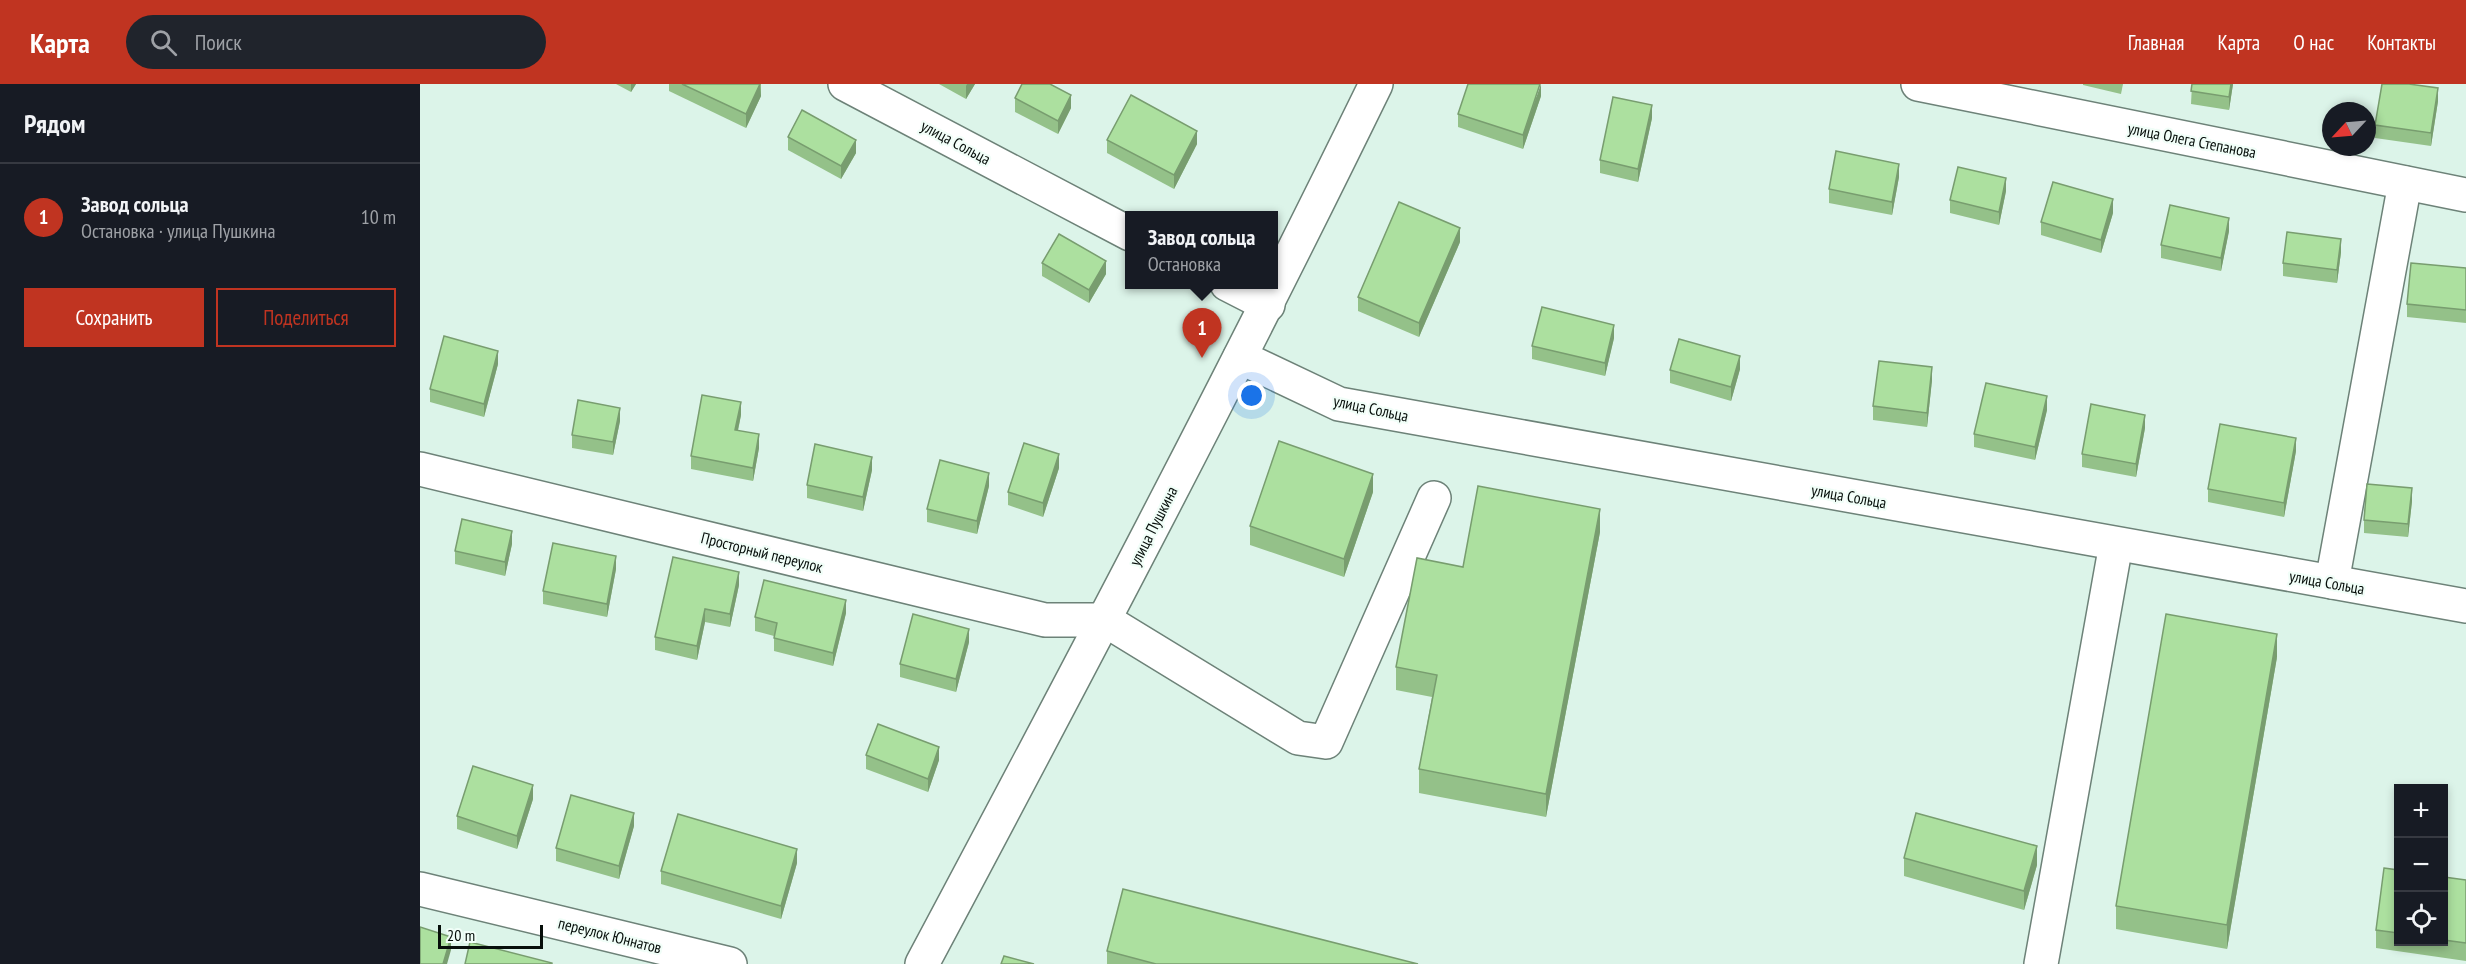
<!DOCTYPE html>
<html lang="ru">
<meta charset="utf-8">
<style>
:root{--surface:#171b24;--page:#20242c;--text:#f1f3f6;--muted:#9ea1a6;--line:#363941;--accent:#c03421}
body{margin:0;font-family:"PT Sans Narrow",sans-serif;background:var(--page);color:var(--text)}
.controls{position:absolute;right:18px;bottom:18px;display:grid;overflow:hidden;border-radius:0px;box-shadow:0 3px 9px #0003}
.controls button{width:54px;height:54px;display:grid;place-items:center;padding:0;border:0;border-bottom:2px solid var(--line);background:var(--surface);color:var(--text);font:30px sans-serif}
.compass{position:absolute;left:1902px;top:18px;width:54px;height:54px;border-radius:50%;background:var(--surface);box-shadow:0 3px 9px #0003;rotate:244deg}
.scale{position:absolute;left:18px;bottom:15px;width:105px;box-sizing:border-box;padding-left:6px;border:3px solid #060e0a;border-top:0;font-size:16px;line-height:21px;white-space:nowrap;color:#060e0a;-webkit-text-stroke:4px #f1fef8;paint-order:stroke}
.you{position:absolute;left:832px;top:312px;width:21px;height:21px;margin:-15px;border:4px solid #fff;border-radius:50%;background:#1a73e8;box-shadow:0 0 0 9px #1a73e833}
.badge{display:grid;place-items:center;width:39px;height:39px;border-radius:50%;background:var(--accent);color:#fff;font-size:20px;font-weight:700}
.pin{position:absolute;translate:-50% -50px;filter:drop-shadow(0 2px 3px #0008)}
.pin::after{content:'';position:absolute;top:32px;width:21px;height:18px;background:inherit;clip-path:polygon(0 0,100% 0,50% 100%)}
.popup{position:absolute;left:705px;top:127px;width:153px;height:78px;box-sizing:border-box;display:grid;place-content:center;border-radius:0px;background:var(--surface);filter:drop-shadow(0 2px 4px #0005);font-size:20px;white-space:nowrap;color:var(--muted)}
.popup b{font-size:22px;color:var(--text)}
.popup::after{content:'';position:absolute;left:50%;top:100%;margin-left:-12px;border:12px solid transparent;border-top-color:var(--surface)}
.list{margin:0;padding:0;list-style:none}
h2{display:flex;justify-content:space-between;align-items:center;height:78px;margin:0;padding:0 24px;font-size:26px}
h2 small{font-size:20px;font-weight:400;color:var(--muted)}
.list li{display:grid;grid-template-columns:39px 1fr auto;gap:18px;align-items:center;box-sizing:border-box;height:108px;padding:0 24px;border-top:2px solid var(--line)}
.list b{display:block;font-size:22px;white-space:nowrap}
.list p{margin:0;font-size:20px;white-space:nowrap;color:var(--muted)}
.list em{font-size:20px;font-style:normal;color:var(--muted)}
.actions{display:flex;gap:12px;padding:18px 24px}
.actions a{flex:1;padding:14px 0;border:2px solid var(--accent);border-radius:0px;text-align:center;font-size:21px;color:var(--accent)}
.actions .main{background:var(--accent);color:#fff}
.icon{flex:none;width:33px;height:33px;fill:none;stroke:currentColor;stroke-width:2;stroke-linecap:round;stroke-linejoin:round}
.map{position:relative;flex:none;width:2046px;height:880px;overflow:hidden}
header{display:flex;align-items:center;gap:36px;box-sizing:border-box;height:84px;padding:0 30px;background:var(--accent);color:#fff}
header strong{font-size:28px}
nav{display:flex;gap:33px;margin-inline-start:auto;font-size:21px}
.search{width:420px;height:54px;background:var(--page);display:flex;align-items:center;gap:15px;box-sizing:border-box;padding:0 21px;border-radius:33px;color:var(--muted);font-size:22px}
main{display:flex}
aside{flex:1;background:var(--surface)}
.map>svg:first-child{display:block}
</style>
<header>
<strong>Карта</strong>
<div class="search"><svg class="icon" aria-label="search" viewBox="0 0 24 24"><circle cx="10" cy="10" r="6"/><path d="M15 15l6 6"/></svg>Поиск</div>
<nav><a>Главная</a><a>Карта</a><a>О нас</a><a>Контакты</a></nav>
</header>
<main>
<aside>
<h2>Рядом<small></small></h2>
<ul class="list">
<li><span class="badge">1</span><div><b>Завод сольца</b><p>Остановка · улица Пушкина</p></div><em>10 m</em></li>
</ul>
<div class="actions"><a class="main">Сохранить</a><a>Поделиться</a></div>
</aside>
<div class="map">
<svg width="2046" height="880" viewBox="0 0 2046 880">
<rect width="100%" height="100%" fill="#dcf4e9"/>
<g fill="none" stroke-linecap="round" stroke-linejoin="round">
<defs>
<g id="minor">
<path d="M425,0l285,150"/>
<path d="M1498,0l548,111"/>
<path d="M807,200l41,21"/>
<path d="M820,273l99,47 1127,202"/>
<path d="M0,385l625,151h60l193,118 28,4 108,-244"/>
<path d="M1912,498l73,-399"/>
<path d="M0,805l310,75"/>
<path d="M502,880c155,-291 309,-583 454,-880"/>
<path d="M1621,880l75,-420"/>
</g>
</defs>
<use href="#minor" stroke="#6d8278" stroke-width="36"/>
<use href="#minor" stroke="#fff" stroke-width="33"/>
</g>
<g fill="#94c189">
<path d="M196,0h20l-5,8z"/>
<path d="M249,0h92v12l-15,32 -77,-37z"/>
<path d="M519,0h36l-9,15z"/>
<path d="M1663,0h40l-2,10 -38,-9z"/>
<path d="M1772,0h41l-4,26 -38,-6z"/>
<path d="M1121,12l-18,53 -65,-22v-13z"/>
<path d="M595,14l56,10 -13,26 -43,-22z"/>
<path d="M2018,17l-7,45 -56,-8v-13z"/>
<path d="M1232,34l-14,64 -38,-9v-13z"/>
<path d="M368,53l68,16 -15,26 -53,-29z"/>
<path d="M687,56l90,4 -23,45 -67,-36z"/>
<path d="M1479,93l-7,38 -63,-12v-14z"/>
<path d="M1586,107l-7,34 -49,-12v-13z"/>
<path d="M1693,129l-12,40 -60,-18v-13z"/>
<path d="M1809,147l-8,40 -60,-13v-13z"/>
<path d="M1040,158l-41,95 -61,-26v-14z"/>
<path d="M1921,168l-4,31 -54,-7v-13z"/>
<path d="M622,179l64,11 -17,29 -47,-27z"/>
<path d="M2046,184v55l-59,-6v-13z"/>
<path d="M1194,254l-9,38 -73,-17v-13z"/>
<path d="M78,280l-14,53 -54,-15v-13z"/>
<path d="M1320,285l-9,32 -61,-18v-13z"/>
<path d="M1512,296l-5,47 -54,-7v-14z"/>
<path d="M1627,326l-12,50 -61,-13v-13z"/>
<path d="M321,331l-3,16 21,17 -6,33 -62,-12v-13z"/>
<path d="M200,337l-7,34 -41,-7v-13z"/>
<path d="M1725,344l-9,49 -54,-10v-13z"/>
<path d="M1876,367l-12,66 -76,-15v-13z"/>
<path d="M639,384l-16,49 -35,-12v-13z"/>
<path d="M452,386l-9,41 -56,-13v-13z"/>
<path d="M569,402l-12,48 -50,-12v-13z"/>
<path d="M953,408l-29,85 -94,-32v-19z"/>
<path d="M1992,417l-4,36 -44,-4v-13z"/>
<path d="M1180,448l-54,285 -127,-24v-24l13,-72 -36,-7v-23l67,-100z"/>
<path d="M92,460l-7,32 -50,-12v-13z"/>
<path d="M196,485l-9,48 -64,-13v-13z"/>
<path d="M319,501l-9,42 -25,-5 -8,38 -42,-10v-13z"/>
<path d="M426,529l-13,53 -59,-15v-15l-19,-5v-14z"/>
<path d="M549,558l-13,50 -56,-15v-13z"/>
<path d="M1857,573l-50,292 -111,-20v-23z"/>
<path d="M446,671l73,5 -11,32 -62,-23z"/>
<path d="M113,715l-16,50 -60,-20v-13z"/>
<path d="M214,742l-15,53 -63,-18v-13z"/>
<path d="M1484,774l133,7 -13,45 -120,-34z"/>
<path d="M377,779l-16,56 -120,-35v-13z"/>
<path d="M1978,786v72h46v-65l22,3v81l-90,-13v-18z"/>
<path d="M687,867l311,13h-311z"/>
</g>
<g fill="#789d6f">
<path d="M211,0h5l-5,8z"/>
<path d="M340,0l1,12 -15,32v-14z"/>
<path d="M547,0h8l-9,15v-13z"/>
<path d="M1121,0v12l-18,53v-14z"/>
<path d="M1811,0h2l-4,26v-13z"/>
<path d="M2018,4v13l-7,45v-13z"/>
<path d="M651,11v13l-13,26v-13z"/>
<path d="M1232,21v13l-14,64v-13z"/>
<path d="M777,47v13l-23,45v-14z"/>
<path d="M436,56v13l-15,26v-13z"/>
<path d="M1479,80v13l-7,38v-13z"/>
<path d="M1586,94v13l-7,34v-13z"/>
<path d="M1693,115v14l-12,40v-13z"/>
<path d="M1809,134v13l-8,40v-13z"/>
<path d="M1040,144v14l-41,95v-14z"/>
<path d="M1921,155v13l-4,31v-13z"/>
<path d="M686,177v13l-17,29v-13z"/>
<path d="M1194,241v13l-9,38v-13z"/>
<path d="M78,267v13l-14,53v-13z"/>
<path d="M1320,272v13l-9,32v-14z"/>
<path d="M1512,283v13l-5,47v-14z"/>
<path d="M1627,312v14l-12,50v-13z"/>
<path d="M321,318v13l-6,28v-13z"/>
<path d="M200,324v13l-7,34v-13z"/>
<path d="M1725,331v13l-9,49v-13z"/>
<path d="M339,350v14l-6,33v-13z"/>
<path d="M1876,354v13l-12,66v-14z"/>
<path d="M639,370v14l-16,49v-14z"/>
<path d="M452,373v13l-9,41v-14z"/>
<path d="M569,389v13l-12,48v-13z"/>
<path d="M953,390v18l-29,85v-18z"/>
<path d="M1992,404v13l-4,36v-13z"/>
<path d="M1180,425v23l-54,285v-23z"/>
<path d="M92,447v13l-7,32v-14z"/>
<path d="M196,472v13l-9,48v-13z"/>
<path d="M319,488v13l-9,42v-13z"/>
<path d="M426,516v13l-13,53v-13z"/>
<path d="M285,525v13l-8,38v-14z"/>
<path d="M549,545v13l-13,50v-13z"/>
<path d="M1857,550v23l-50,292v-24z"/>
<path d="M519,663v13l-11,32v-13z"/>
<path d="M113,701v14l-16,50v-13z"/>
<path d="M214,729v13l-15,53v-13z"/>
<path d="M1617,762v19l-13,45v-19z"/>
<path d="M377,765v14l-16,56v-13z"/>
<path d="M31,853v13l-4,14h-4z"/>
</g>
<g fill="#ace09f" stroke="#789d6f" stroke-width="1.5">
<path d="M262,0h78l-14,30z"/>
<path d="M602,0h28l21,11 -13,26 -43,-23z"/>
<path d="M1048,0h72l-17,51 -65,-21z"/>
<path d="M1772,0h39l-2,13 -38,-6z"/>
<path d="M1962,0h27l29,4 -7,45 -56,-8z"/>
<path d="M711,11l66,36 -23,44 -67,-35z"/>
<path d="M1193,13l39,8 -14,64 -38,-9z"/>
<path d="M382,26l54,30 -15,26 -53,-29z"/>
<path d="M1416,67l63,13 -7,38 -63,-13z"/>
<path d="M1538,83l48,11 -7,34 -49,-12z"/>
<path d="M1633,98l60,17 -12,41 -60,-18z"/>
<path d="M979,118l61,26 -41,95 -61,-26z"/>
<path d="M1750,121l59,13 -8,40 -60,-13z"/>
<path d="M1867,148l54,7 -4,31 -54,-7z"/>
<path d="M639,150l47,27 -17,29 -47,-27z"/>
<path d="M1991,179l55,5v42l-59,-6z"/>
<path d="M1122,223l72,18 -9,38 -73,-17z"/>
<path d="M24,252l54,15 -14,53 -54,-15z"/>
<path d="M1259,255l61,17 -9,31 -61,-17z"/>
<path d="M1459,277l53,6 -5,46 -54,-7z"/>
<path d="M1566,299l61,13 -12,51 -61,-13z"/>
<path d="M282,311l39,7 -6,28 24,4 -6,34 -62,-12z"/>
<path d="M158,316l42,8 -7,34 -41,-7z"/>
<path d="M1671,320l54,11 -9,49 -54,-10z"/>
<path d="M1800,340l76,14 -12,65 -76,-14z"/>
<path d="M859,357l94,33 -29,85 -94,-33z"/>
<path d="M604,359l35,11 -16,49 -35,-11z"/>
<path d="M395,360l57,13 -9,40 -56,-12z"/>
<path d="M520,376l49,13 -12,48 -50,-12z"/>
<path d="M1947,400l45,4 -4,36 -44,-4z"/>
<path d="M1058,402l122,23 -54,285 -127,-25 18,-94 -41,-8 21,-109 46,9z"/>
<path d="M42,435l50,12 -7,31 -50,-11z"/>
<path d="M133,459l63,13 -9,48 -64,-13z"/>
<path d="M253,473l66,15 -9,42 -25,-5 -8,37 -42,-9z"/>
<path d="M344,496l82,20 -13,53 -59,-15 3,-15 -22,-6z"/>
<path d="M493,530l56,15 -13,50 -56,-15z"/>
<path d="M1746,530l111,20 -50,291 -111,-19z"/>
<path d="M458,640l61,23 -11,32 -62,-24z"/>
<path d="M53,682l60,19 -16,51 -60,-20z"/>
<path d="M151,711l63,18 -15,53 -63,-18z"/>
<path d="M1496,729l121,33 -13,45 -120,-33z"/>
<path d="M258,730l119,35 -16,57 -120,-35z"/>
<path d="M1964,784l14,2v63l-22,-3z"/>
<path d="M2024,793l22,3v63l-22,-3z"/>
<path d="M703,805l295,75h-262l-49,-13z"/>
<path d="M0,843l31,10 -8,27h-23z"/>
<path d="M50,858l82,21v1h-87z"/>
<path d="M584,872l30,8h-33z"/>
</g>
<g text-anchor="middle" dominant-baseline="central" stroke-width="4.5" stroke-linejoin="round" paint-order="stroke">
<g font-size="16" fill="#060e0a" stroke="#f1fef8">
<text transform="translate(1772 56) rotate(11)">улица Олега Степанова</text>
<text transform="translate(536 58) rotate(28)">улица Сольца</text>
<text transform="translate(951 324) rotate(12)">улица Сольца</text>
<text transform="translate(1429 412) rotate(10)">улица Сольца</text>
<text transform="translate(733 442) rotate(-63)">улица Пушкина</text>
<text transform="translate(342 468) rotate(14)">Просторный переулок</text>
<text transform="translate(1907 498) rotate(10)">улица Сольца</text>
<text transform="translate(190 851) rotate(14)">переулок Юннатов</text>
</g>
</g>
</svg>
<div class="controls">
<button>+</button>
<button>−</button>
<button><svg class="icon" aria-label="locate" viewBox="0 0 24 24"><circle cx="12" cy="12" r="6"/><path d="M12 2v4M12 18v4M2 12h4M18 12h4"/></svg></button>
</div>
<svg class="compass" viewBox="-18 -18 36 36"><path d="M0-13l5 13h-10z" fill="#e53935"/><path d="M0 13l5-13h-10z" fill="#9ea1a6"/></svg>
<div class="scale">20 m</div>
<div class="you"></div>
<div class="pin badge" style="left:782px;top:274px">1</div>
<div class="popup"><b>Завод сольца</b>Остановка</div>
</div>
</main>
